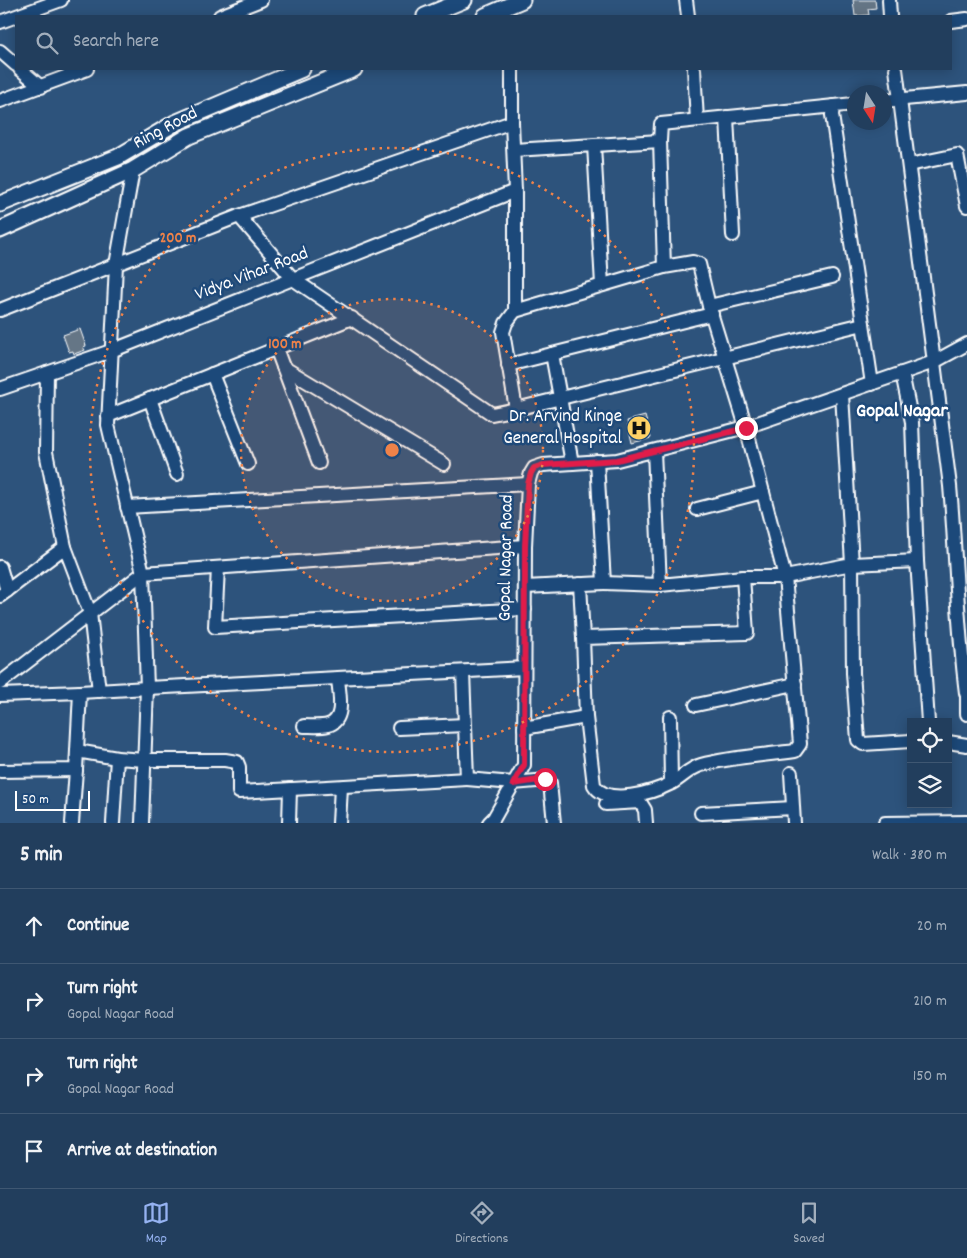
<!DOCTYPE html>
<meta charset="utf-8">
<style>
:root{--surface:#223e5d;--page:#2a4563;--text:#f1f3f6;--muted:#a2aebc;--line:#3f5772;--accent:#95b2f1}
body{margin:0;font-family:Dekko,sans-serif;background:var(--page);color:var(--text)}
.controls{position:absolute;right:15px;bottom:15px;display:grid;overflow:hidden;border-radius:0px;box-shadow:0 2px 12px #0003}
.controls button{width:45px;height:45px;display:grid;place-items:center;padding:0;border:0;border-bottom:1px solid var(--line);background:var(--surface);color:var(--text);font:25px sans-serif}
.compass{position:absolute;left:847px;top:85px;width:45px;height:45px;border-radius:50%;background:var(--surface);box-shadow:0 2px 12px #0003;rotate:168deg}
.scale{position:absolute;left:15px;bottom:12px;width:75px;box-sizing:border-box;padding-left:5px;border:2px solid #fff;border-top:0;font-size:14px;line-height:18px;white-space:nowrap;color:#fff;-webkit-text-stroke:4px #1f4a7a;paint-order:stroke}
.stop{position:absolute;width:15px;height:15px;margin:-11px;border:4px solid #e11d48;border-radius:50%;background:#fff}
.stop.end{background:#e11d48;border-color:#fff;box-shadow:0 1px 5px #0008}
.list{margin:0;padding:0;list-style:none}
h2{display:flex;justify-content:space-between;align-items:center;height:65px;margin:0;padding:0 20px;font-size:21px}
h2 small{font-size:16px;font-weight:400;color:var(--muted)}
.list li{display:grid;grid-template-columns:32px 1fr auto;gap:15px;align-items:center;box-sizing:border-box;height:75px;padding:0 20px;border-top:1px solid var(--line)}
.list b{display:block;font-size:19px;white-space:nowrap}
.list p{margin:0;font-size:16px;white-space:nowrap;color:var(--muted)}
.list em{font-size:16px;font-style:normal;color:var(--muted)}
.icon{flex:none;width:28px;height:28px;fill:none;stroke:currentColor;stroke-width:2;stroke-linecap:round;stroke-linejoin:round}
.map{position:relative;flex:none;width:967px;height:823px;overflow:hidden}
.search{position:absolute;background:var(--surface);box-shadow:0 2px 12px #0003;left:15px;right:15px;top:15px;height:55px;display:flex;align-items:center;gap:12px;box-sizing:border-box;padding:0 18px;border-radius:0px;color:var(--muted);font-size:19px}
.sheet{height:365px;background:var(--surface)}
nav{display:flex;justify-content:space-around;align-items:center;box-sizing:border-box;height:70px;border-top:1px solid var(--line);background:var(--surface);font-size:14px;color:var(--muted)}
nav a{display:grid;justify-items:center;gap:2px}
nav .on{color:var(--accent)}
.map>svg:first-child{display:block}
</style>
<div class="map">
<svg width="967" height="823" viewBox="0 0 967 823">
<rect width="100%" height="100%" fill="#2d537c"/>
<filter id="ink" filterUnits="userSpaceOnUse"><feTurbulence type="fractalNoise" baseFrequency=".02" numOctaves="2"/><feDisplacementMap in="SourceGraphic" scale="10" xChannelSelector="R" yChannelSelector="G"/><feConvolveMatrix kernelMatrix="1 2 1 2 8 2 1 2 1" color-interpolation-filters="sRGB"/></filter>
<g filter="url(#ink)">
<g fill="#657686" stroke="#fff">
<path d="M853,0h22l1,8 -8,1 1,6 -14,1z"/>
<path d="M80,329l6,17 -3,1 2,3 -11,4 -1,-3 -4,1 -6,-17z"/>
<path d="M645,416l6,22 -19,5 -5,-22z"/>
</g>
<g fill="none" stroke-linecap="round" stroke-linejoin="round">
<defs>
<g id="minor">
<path d="M686,0l2,16"/>
<path d="M889,0l1,16"/>
<path d="M220,16l41,-16"/>
<path d="M951,21l16,-2"/>
<path d="M0,22l61,-22"/>
<path d="M0,51l16,14"/>
<path d="M20,69l21,18"/>
<path d="M694,69l3,51"/>
<path d="M896,69l54,417c6,69 7,138 16,207"/>
<path d="M0,101l87,-32"/>
<path d="M884,101l83,-8"/>
<path d="M833,106l-1,9 40,269"/>
<path d="M727,117l6,118"/>
<path d="M660,141l4,126"/>
<path d="M594,145l8,140"/>
<path d="M514,150l146,-9 1,-17 193,-20"/>
<path d="M909,165l48,-10 10,51"/>
<path d="M133,170l-17,95 -8,160 35,148 4,115 377,-20"/>
<path d="M239,216l54,63 199,135 24,-5 -13,-77 3,-9 9,-12v-120l-3,-69v-53"/>
<path d="M709,306l123,-29"/>
<path d="M0,310l239,-94 273,-94"/>
<path d="M515,311l149,-44 29,-5 6,2 10,42 37,121 39,150 15,167 -5,7c-29,4 -66,6 -94,14 -11,3 -20,13 -29,18 -18,9 -65,24 -78,2l-8,-68 -3,-79 164,-5 -4,-56"/>
<path d="M276,348l43,115"/>
<path d="M552,354l20,109"/>
<path d="M508,365l204,-51"/>
<path d="M283,367l161,97"/>
<path d="M47,373l-1,79 19,95 25,66 9,78"/>
<path d="M902,373l10,49 5,139 11,161"/>
<path d="M212,374l36,90"/>
<path d="M0,389l111,-38 404,-160"/>
<path d="M150,399l27,75"/>
<path d="M516,409l347,-85"/>
<path d="M108,416l244,-98"/>
<path d="M654,451l6,134"/>
<path d="M127,507l401,-23"/>
<path d="M697,509l66,-17"/>
<path d="M0,567l7,24"/>
<path d="M218,568l-3,59 310,-18"/>
<path d="M604,583l56,2 83,-8h42l67,-13 -10,-170"/>
<path d="M580,584l3,54"/>
<path d="M525,587l79,-4 -7,-122"/>
<path d="M0,596l65,-49"/>
<path d="M463,672l4,107 46,4 35,-3 2,3 4,40"/>
<path d="M0,683l143,-110 382,-27"/>
<path d="M967,693v21"/>
<path d="M0,695l80,-3"/>
<path d="M696,705l99,-21"/>
<path d="M670,717l1,66"/>
<path d="M304,726c8,0 17,1 24,-1 18,-5 11,-32 10,-46"/>
<path d="M399,728l66,-3"/>
<path d="M524,728l62,-11"/>
<path d="M911,741l-48,3 -5,-4 -5,-67 -1,-109 65,-3"/>
<path d="M948,742l19,3"/>
<path d="M77,751l40,7 28,2h80l12,2 2,5v25l228,-13"/>
<path d="M0,771l76,-1 4,-78 67,-4 -5,135"/>
<path d="M791,773l3,50"/>
<path d="M606,804l34,-2 5,8 1,13"/>
<path d="M701,813l92,-5"/>
<path d="M72,823l4,-53"/>
<path d="M113,823l4,-65"/>
<path d="M289,823l1,-34"/>
<path d="M339,823l2,-36"/>
<path d="M489,823l5,-5 30,-53 1,-219 3,-62 3,-11 3,-5 9,-3 74,-5 129,-33 188,-65 33,-18"/>
<path d="M885,823l82,-1"/>
</g>
<g id="major">
<path d="M425,16l39,-16"/>
<path d="M485,16l37,-16"/>
<path d="M0,204l118,-47 57,-34 127,-54"/>
<path d="M0,230l133,-60 56,-34 165,-67"/>
</g>
</defs>
<use href="#minor" stroke="#fff" stroke-width="16"/>
<use href="#major" stroke="#fff" stroke-width="19"/>
<use href="#minor" stroke="#1f4a7a" stroke-width="12"/>
<use href="#major" stroke="#1f4a7a" stroke-width="15"/>
</g>
</g>
<g fill="none" stroke-linecap="round" stroke-linejoin="round" filter="url(#ink)">
<path stroke="#e11d48" stroke-width="6" d="M545,779l-32,5 11,-19 1,-219 3,-62 3,-11 3,-5 9,-3 74,-5 129,-32"/>
</g>
<circle cx="392" cy="450" r="151" fill="#ee8249" fill-opacity=".12"/>
<g fill="none" stroke="#ee8249" stroke-width="2.5" stroke-dasharray="2.5 5">
<circle cx="392" cy="450" r="151"/>
<circle cx="392" cy="450" r="302"/>
</g>
<defs>
<symbol id="hospital-disc" viewBox="-11 -11 22 22"><circle r="9.5" fill="#ffd166" stroke="#1f4a7a"/><path d="M-5-5h3v3.5h4V-5h3V5h-3V1.5h-4V5h-3Z" fill="#111"/></symbol>
</defs>
<g fill-rule="evenodd">
<use href="#hospital-disc" x="625" y="414" width="28" height="28"/>
</g>
<g text-anchor="middle" dominant-baseline="central" stroke-width="5" stroke-linejoin="round" paint-order="stroke">
<g font-size="19" fill="#fff" stroke="#1f4a7a">
<text transform="translate(166 129) rotate(-28)">Ring Road</text>
<text transform="translate(252 275) rotate(-21)">Vidya Vihar Road</text>
<text transform="translate(507 558) rotate(-89)">Gopal Nagar Road</text>
</g>
<g font-size="19" fill="#fff" stroke="#1f4a7a" text-anchor="end">
<text x="622" y="417">Dr. Arvind Kinge<tspan x="622" dy="22">General Hospital</tspan></text>
</g>
<g font-size="20" font-weight="bold" fill="#fff" stroke="#1f4a7a">
<text x="902" y="412">Gopal Nagar</text>
</g>
</g>
<circle cx="392" cy="450" r="8" fill="#ee8249" stroke="#1f4a7a" stroke-width="2.5"/>
<g font-size="15" text-anchor="middle" font-weight="bold" fill="#ee8249" stroke="#1f4a7a" stroke-width="5" stroke-linejoin="round" paint-order="stroke">
<text x="178" y="242">200 m</text>
<text x="285" y="348">100 m</text>
</g>
</svg>
<div class="controls">
<button><svg class="icon" aria-label="locate" viewBox="0 0 24 24"><circle cx="12" cy="12" r="6"/><path d="M12 2v4M12 18v4M2 12h4M18 12h4"/></svg></button>
<button><svg class="icon" aria-label="layers" viewBox="0 0 24 24"><path d="M12 4l9 5-9 5-9-5zM3 14l9 5 9-5"/></svg></button>
</div>
<svg class="compass" viewBox="-18 -18 36 36"><path d="M0-13l5 13h-10z" fill="#e53935"/><path d="M0 13l5-13h-10z" fill="#a2aebc"/></svg>
<div class="scale">50 m</div>
<div class="stop" style="left:545px;top:779px"></div>
<div class="stop end" style="left:746px;top:428px"></div>
<div class="search"><svg class="icon" aria-label="search" viewBox="0 0 24 24"><circle cx="10" cy="10" r="6"/><path d="M15 15l6 6"/></svg>Search here</div>
</div>
<section class="sheet">
<h2>5 min<small>Walk · 380 m</small></h2>
<ul class="list">
<li><svg class="icon" aria-label="ahead" viewBox="0 0 24 24"><path d="M12 20V5M6 11l6-6 6 6"/></svg><div><b>Continue</b></div><em>20 m</em></li>
<li><svg class="icon" aria-label="right" viewBox="0 0 24 24"><path d="M7 20v-9h11M14 6l5 5-5 5"/></svg><div><b>Turn right</b><p>Gopal Nagar Road</p></div><em>210 m</em></li>
<li><svg class="icon" aria-label="right" viewBox="0 0 24 24"><path d="M7 20v-9h11M14 6l5 5-5 5"/></svg><div><b>Turn right</b><p>Gopal Nagar Road</p></div><em>150 m</em></li>
<li><svg class="icon" aria-label="arrive" viewBox="0 0 24 24"><path d="M6 21V4h12l-3 4 3 4H6"/></svg><div><b>Arrive at destination</b></div></li>
</ul>
</section>
<nav>
<a class="on"><svg class="icon" aria-label="map" viewBox="0 0 24 24"><path d="M3 6l6-2 6 2 6-2v14l-6 2-6-2-6 2zM9 4v14M15 6v14"/></svg>Map</a>
<a><svg class="icon" aria-label="directions" viewBox="0 0 24 24"><path d="M12 3l9 9-9 9-9-9zM9 14v-3h6M13 9l2 2-2 2"/></svg>Directions</a>
<a><svg class="icon" aria-label="saved" viewBox="0 0 24 24"><path d="M7 4h10v16l-5-4-5 4z"/></svg>Saved</a>
</nav>
